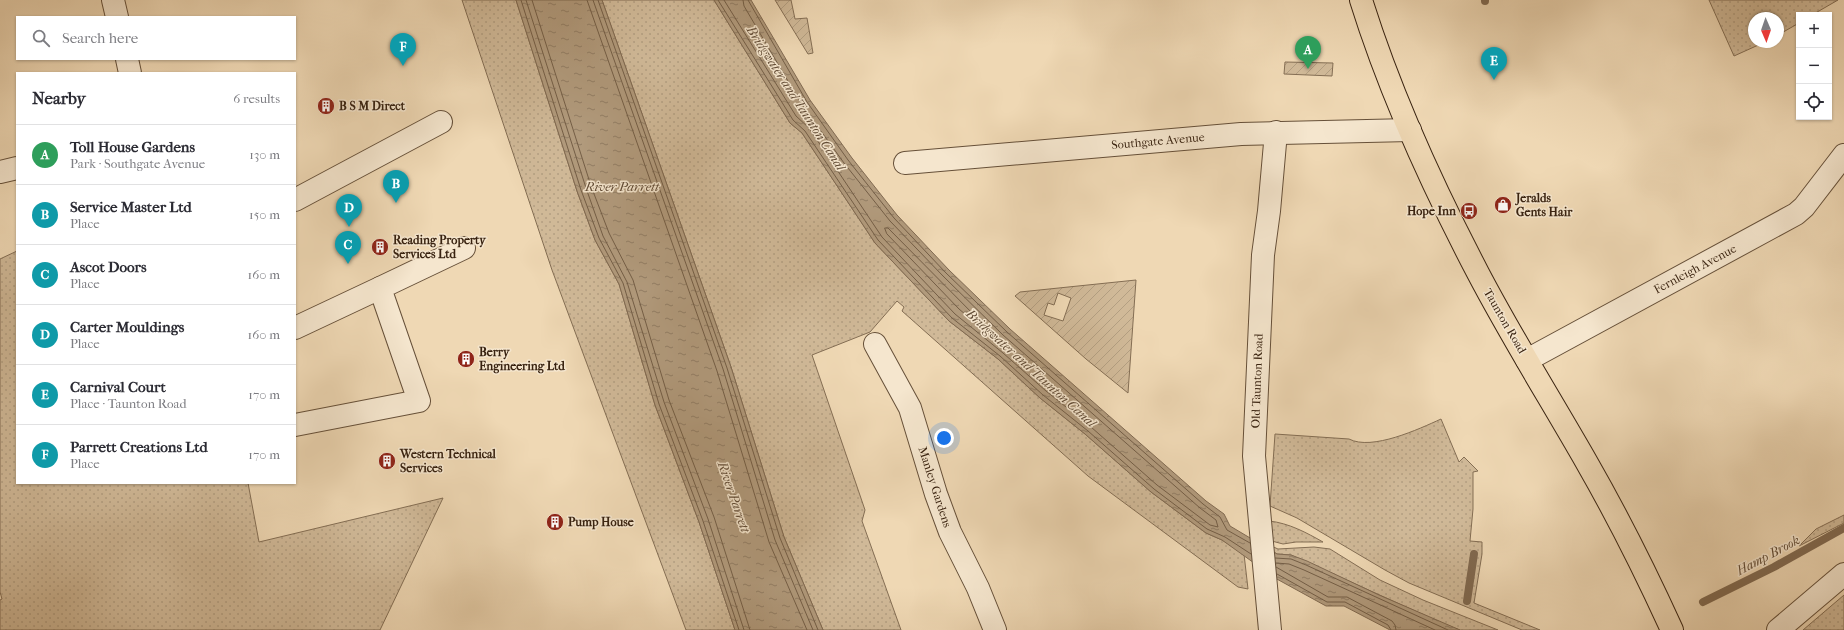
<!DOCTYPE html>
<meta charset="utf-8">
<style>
:root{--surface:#fff;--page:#f2f2f3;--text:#2b2b33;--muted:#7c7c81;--line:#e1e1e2;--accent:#8f2418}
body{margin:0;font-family:"IM FELL French Canon",serif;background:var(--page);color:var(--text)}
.controls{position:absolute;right:12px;top:12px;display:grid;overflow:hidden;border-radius:0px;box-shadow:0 1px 3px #0004}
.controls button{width:36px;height:36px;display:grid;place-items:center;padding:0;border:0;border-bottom:1px solid var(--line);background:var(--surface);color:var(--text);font:20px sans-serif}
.compass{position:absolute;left:1748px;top:12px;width:36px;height:36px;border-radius:50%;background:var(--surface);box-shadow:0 1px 3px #0004;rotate:178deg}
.you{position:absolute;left:944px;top:438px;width:14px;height:14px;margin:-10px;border:3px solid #fff;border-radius:50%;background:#1a73e8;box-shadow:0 0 0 6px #1a73e833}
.badge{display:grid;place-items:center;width:26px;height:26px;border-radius:50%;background:var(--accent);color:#fff;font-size:13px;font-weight:700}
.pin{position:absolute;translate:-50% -33px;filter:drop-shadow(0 1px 2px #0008)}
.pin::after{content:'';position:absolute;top:21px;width:14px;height:12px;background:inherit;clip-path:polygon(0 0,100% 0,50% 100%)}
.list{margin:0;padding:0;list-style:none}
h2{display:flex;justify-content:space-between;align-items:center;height:52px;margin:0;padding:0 16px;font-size:17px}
h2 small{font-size:13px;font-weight:400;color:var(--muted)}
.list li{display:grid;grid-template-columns:26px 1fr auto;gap:12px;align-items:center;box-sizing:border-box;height:60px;padding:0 16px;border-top:1px solid var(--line)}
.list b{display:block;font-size:15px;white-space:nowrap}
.list p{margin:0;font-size:13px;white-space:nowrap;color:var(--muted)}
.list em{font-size:13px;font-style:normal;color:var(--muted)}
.icon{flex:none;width:22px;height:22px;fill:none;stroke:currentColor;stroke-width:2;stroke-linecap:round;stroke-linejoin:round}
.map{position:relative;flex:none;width:1844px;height:630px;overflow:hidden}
.search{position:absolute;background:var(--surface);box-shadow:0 1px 3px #0004;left:16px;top:16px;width:280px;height:44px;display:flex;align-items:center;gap:10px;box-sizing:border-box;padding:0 14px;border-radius:0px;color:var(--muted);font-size:15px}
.panel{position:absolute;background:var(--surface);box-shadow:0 1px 3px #0004;left:16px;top:72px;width:280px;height:412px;border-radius:0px}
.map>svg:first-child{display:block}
</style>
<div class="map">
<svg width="1844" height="630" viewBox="0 0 1844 630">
<defs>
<pattern id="grass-dots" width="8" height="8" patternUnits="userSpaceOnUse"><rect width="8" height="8" fill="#d0b998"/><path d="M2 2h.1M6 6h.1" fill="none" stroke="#b39f82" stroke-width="1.8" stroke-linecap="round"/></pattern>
<pattern id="garden-furrows" width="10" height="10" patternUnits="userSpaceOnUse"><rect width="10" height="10" fill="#d0b998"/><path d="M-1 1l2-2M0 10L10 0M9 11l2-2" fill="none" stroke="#b39f82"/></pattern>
<pattern id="water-ripples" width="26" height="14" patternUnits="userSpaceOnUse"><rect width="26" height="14" fill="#b19a7c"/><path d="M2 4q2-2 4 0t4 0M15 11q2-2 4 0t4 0" fill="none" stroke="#917d64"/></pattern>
</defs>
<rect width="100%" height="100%" fill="#efd8b4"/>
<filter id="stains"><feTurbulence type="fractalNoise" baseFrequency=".005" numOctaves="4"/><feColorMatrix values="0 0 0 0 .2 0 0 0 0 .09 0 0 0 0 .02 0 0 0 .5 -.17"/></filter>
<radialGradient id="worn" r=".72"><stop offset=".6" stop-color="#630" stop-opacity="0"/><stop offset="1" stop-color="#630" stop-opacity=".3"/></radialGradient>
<g fill="url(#grass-dots)" stroke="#846e54">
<path d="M462,0h54l61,191 18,49 24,44 36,121 44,117 36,108h-49l-134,-360z"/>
<path d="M602,0h112l76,123 12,10 73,110 74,78 49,38 42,39 45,36 66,58 55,41 16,7 22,14 4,35 -10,-2 -150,-111 -186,-165 2,-4 -7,-6 -27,31 -58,23 53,155 -3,11 39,109h-78l-39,-93 -53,-170z"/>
<path d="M1709,0h129l-26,15h-13v8l-21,12v-17h-24v24h11l-31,14z"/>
<path d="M17,251v232h231l11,59 184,-44 -63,132h-380v-30l2,-1 -2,-7v-333z"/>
<path d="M1441,419l18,43 5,-5 14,14 -5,1v37l-3,32 12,1v12l-8,49 66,27h-18l-113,-47 -24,-13 -88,-52 -27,-12 5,-72 74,5c23,12 70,-10 92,-20z"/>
<path d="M1844,515v8l-45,23 17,-17z"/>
<path d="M1269,521c20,2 38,12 54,21h-27l-13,2 -15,-4z"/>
<path d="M1269,545l9,4 36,-2 16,2 50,31 43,20 75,30h-38l-14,-5 -155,-70 -14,-1 -8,-5z"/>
<path d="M1844,595v35h-41z"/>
</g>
<g fill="url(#garden-furrows)" stroke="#846e54" fill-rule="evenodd">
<path d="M775,0h16l4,19 12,-1 6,35 -5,1z"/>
<path d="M1285,62l48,1 -1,13 -48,-2z"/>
<path d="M1136,280l-8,113 -42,-34 -71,-63 5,-4zM1058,293l13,5 -8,23 -19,-6 4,-12 6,2z"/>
</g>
<g fill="url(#water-ripples)" stroke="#816a51">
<path d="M516,0h86l129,367 53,170 39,93h-88l-36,-108 -44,-117 -36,-121 -24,-44 -18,-49z"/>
<path d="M714,0h37l59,100 42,58 45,57 52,55 61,59 196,172 18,13 6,12 47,28 14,1 16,6 72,34 81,35h-70l-46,-24h-18l-51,-28 -53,-38 -16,-7 -55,-41 -66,-58 -45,-36 -42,-39 -49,-38 -74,-78 -73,-110 -12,-10z"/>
</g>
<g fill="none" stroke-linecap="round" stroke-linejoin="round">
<g stroke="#745e46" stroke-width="1">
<path d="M521,0l60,190 18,48 24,45 36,121 44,117 36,109"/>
<path d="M526,0l60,188 17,48 24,46 37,120 44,117 36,111"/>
<path d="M532,0l59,186 18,47 24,47 36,120 45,117 36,113"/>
<path d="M587,0l130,371 52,171 38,88"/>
<path d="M593,0l130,369 52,171 38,90"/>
<path d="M598,0l129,368 53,170 38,92"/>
<path d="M718,0l75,120 12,11 73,109 74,78 48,38 43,39 45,36 66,58 53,40 18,8 26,17"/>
<path d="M724,0l72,116 13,12 73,109 73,77 48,39 43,38 45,36 66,58 53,40 8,2 -2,-7 -16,-12 -197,-173 -60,-59 -53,-55 -46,-58 -42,-58 -58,-99 -1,-6"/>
<path d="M748,0l59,102 41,58 46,58 52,55 61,59 196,172 17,13 7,13 23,13"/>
<path d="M885,228h3l93,94v2l-3,1 -19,-16 -72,-75z"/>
<path d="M1275,558l16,1 15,6 142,65"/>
<path d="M1276,563l13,1 15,6 131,60"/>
<path d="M1276,567l52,30h19l45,24 3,4 1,5"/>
<path d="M1277,574l50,28h18l43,23 3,5"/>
</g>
<g stroke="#816a51" stroke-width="8">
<path d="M1485,0v1"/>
<path d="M1467,601l7,-47"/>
<path d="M1703,602l71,-35 70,-39"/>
</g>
<defs>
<g id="minor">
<path d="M113,0l4,17"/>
<path d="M127,59l3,14"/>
<path d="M905,163l336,-29 169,-4"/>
<path d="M0,172l17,-4"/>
<path d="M295,200l146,-78"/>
<path d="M295,328l85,-40"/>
<path d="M875,344l35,64 26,86 14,38 28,56 17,42"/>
<path d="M1527,360l269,-146 8,-7 40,-52"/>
<path d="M295,425l124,-24 -39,-113 84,-40"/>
<path d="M1270,630l-16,-174 9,-201 6,-44 7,-79"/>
<path d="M1778,630l66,-56"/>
</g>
<path id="major" d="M1361,0c29,93 72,187 117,273 34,65 73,127 109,190 31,54 59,110 85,167"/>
</defs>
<use href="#minor" stroke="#665039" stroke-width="24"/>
<use href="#major" stroke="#382210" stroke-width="24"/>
<use href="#minor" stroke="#f5e6ce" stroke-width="22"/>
<use href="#major" stroke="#efd8b4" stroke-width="22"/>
</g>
<defs>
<symbol id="building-disc" viewBox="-11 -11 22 22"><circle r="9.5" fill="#8f2418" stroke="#f5e6ce"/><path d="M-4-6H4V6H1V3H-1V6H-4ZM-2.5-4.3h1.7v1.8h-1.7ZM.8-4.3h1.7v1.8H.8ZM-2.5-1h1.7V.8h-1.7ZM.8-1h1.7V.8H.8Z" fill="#fff"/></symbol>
<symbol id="shop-disc" viewBox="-11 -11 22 22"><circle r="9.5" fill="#8f2418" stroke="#f5e6ce"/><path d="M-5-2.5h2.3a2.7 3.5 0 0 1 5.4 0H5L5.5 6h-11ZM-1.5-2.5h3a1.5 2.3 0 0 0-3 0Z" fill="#fff"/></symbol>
<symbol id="bus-disc" viewBox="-11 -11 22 22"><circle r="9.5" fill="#8f2418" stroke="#f5e6ce"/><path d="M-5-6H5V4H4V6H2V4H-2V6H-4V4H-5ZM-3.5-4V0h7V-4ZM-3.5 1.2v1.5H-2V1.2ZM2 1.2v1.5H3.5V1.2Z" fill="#fff"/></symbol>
</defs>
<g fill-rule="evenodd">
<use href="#building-disc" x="316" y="96" width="20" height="20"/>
<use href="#shop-disc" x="1493" y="195" width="20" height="20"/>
<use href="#bus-disc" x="1459" y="201" width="20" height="20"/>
<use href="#building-disc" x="370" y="237" width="20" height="20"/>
<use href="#building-disc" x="456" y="349" width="20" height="20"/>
<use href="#building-disc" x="377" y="451" width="20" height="20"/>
<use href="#building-disc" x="545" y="512" width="20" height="20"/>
</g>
<g text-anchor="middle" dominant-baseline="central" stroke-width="3" stroke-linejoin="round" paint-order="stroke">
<g font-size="12" font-weight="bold" fill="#382210" stroke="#f5e6ce" text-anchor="start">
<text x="339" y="106">B S M Direct</text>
<text x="1516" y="198">Jeralds<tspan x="1516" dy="14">Gents Hair</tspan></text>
<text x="1456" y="211" text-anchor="end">Hope Inn</text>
<text x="393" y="240">Reading Property<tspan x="393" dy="14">Services Ltd</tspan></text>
<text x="479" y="352">Berry<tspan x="479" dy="14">Engineering Ltd</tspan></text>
<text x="400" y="454">Western Technical<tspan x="400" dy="14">Services</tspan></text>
<text x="568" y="522">Pump House</text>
</g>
<g font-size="12" fill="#382210" stroke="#f5e6ce">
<text transform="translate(1158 141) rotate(-5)">Southgate Avenue</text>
<text transform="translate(1695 269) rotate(-28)">Fernleigh Avenue</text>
<text transform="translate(1505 321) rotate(60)">Taunton Road</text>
<text transform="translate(1257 381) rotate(-88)">Old Taunton Road</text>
<text transform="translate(935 487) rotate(72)">Manley Gardens</text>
</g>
<g font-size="13" font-style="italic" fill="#624c36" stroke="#f5e6ce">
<text transform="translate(796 98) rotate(57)">Bridgwater and Taunton Canal</text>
<text x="622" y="186">River Parrett</text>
<text transform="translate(1031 368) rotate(42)">Bridgwater and Taunton Canal</text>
<text transform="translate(734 497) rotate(71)">River Parrett</text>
<text transform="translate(1768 555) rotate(-28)">Hamp Brook</text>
</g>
</g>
<rect width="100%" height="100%" filter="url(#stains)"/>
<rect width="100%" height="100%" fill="url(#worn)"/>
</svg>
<div class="controls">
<button>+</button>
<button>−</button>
<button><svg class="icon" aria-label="locate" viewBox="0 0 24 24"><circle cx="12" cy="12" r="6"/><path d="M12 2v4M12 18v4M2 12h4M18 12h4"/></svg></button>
</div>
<svg class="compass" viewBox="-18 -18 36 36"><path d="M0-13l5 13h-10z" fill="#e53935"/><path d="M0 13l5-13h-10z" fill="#7c7c81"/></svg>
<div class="you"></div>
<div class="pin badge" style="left:1308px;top:69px;background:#2e9e5b">A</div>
<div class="pin badge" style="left:396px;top:203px;background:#0f9aa8">B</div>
<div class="pin badge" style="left:348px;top:264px;background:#0f9aa8">C</div>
<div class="pin badge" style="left:349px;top:227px;background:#0f9aa8">D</div>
<div class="pin badge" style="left:1494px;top:80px;background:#0f9aa8">E</div>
<div class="pin badge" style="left:403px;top:66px;background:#0f9aa8">F</div>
<div class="search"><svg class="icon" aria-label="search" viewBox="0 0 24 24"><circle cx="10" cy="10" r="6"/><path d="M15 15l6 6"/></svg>Search here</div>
<section class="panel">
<h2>Nearby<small>6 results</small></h2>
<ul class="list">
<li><span class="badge" style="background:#2e9e5b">A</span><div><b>Toll House Gardens</b><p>Park · Southgate Avenue</p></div><em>130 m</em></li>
<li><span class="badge" style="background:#0f9aa8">B</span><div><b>Service Master Ltd</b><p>Place</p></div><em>150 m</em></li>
<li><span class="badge" style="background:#0f9aa8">C</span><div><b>Ascot Doors</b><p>Place</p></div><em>160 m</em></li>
<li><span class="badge" style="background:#0f9aa8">D</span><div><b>Carter Mouldings</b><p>Place</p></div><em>160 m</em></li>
<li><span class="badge" style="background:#0f9aa8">E</span><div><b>Carnival Court</b><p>Place · Taunton Road</p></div><em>170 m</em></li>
<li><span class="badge" style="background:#0f9aa8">F</span><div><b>Parrett Creations Ltd</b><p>Place</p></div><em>170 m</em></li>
</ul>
</section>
</div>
